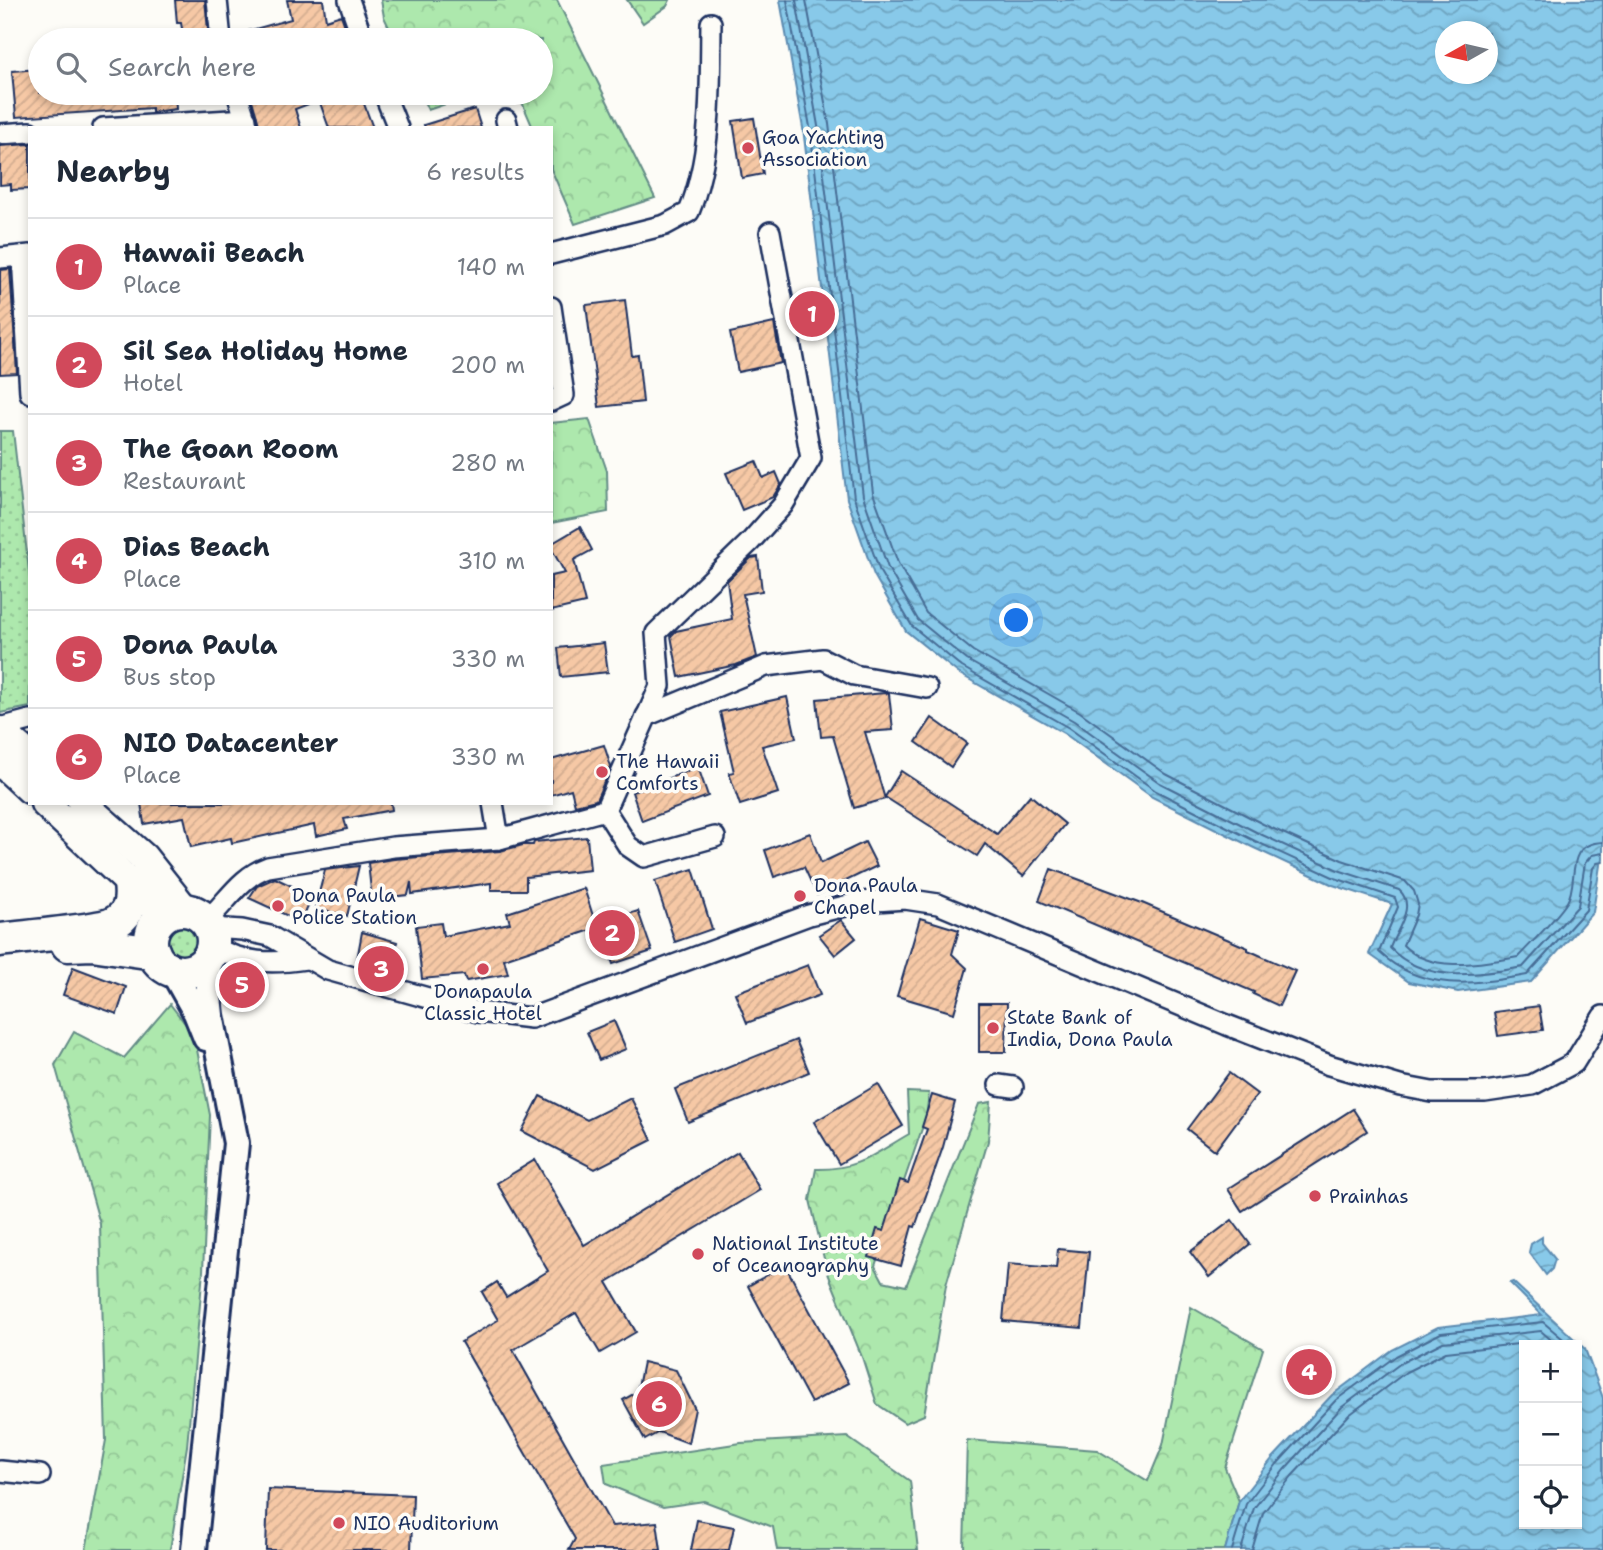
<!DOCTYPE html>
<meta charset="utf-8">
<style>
:root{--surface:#fff;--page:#f6f6f7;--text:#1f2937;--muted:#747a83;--line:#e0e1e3;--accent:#d1495b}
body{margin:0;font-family:"Shantell Sans",sans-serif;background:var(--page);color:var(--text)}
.controls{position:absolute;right:21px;bottom:21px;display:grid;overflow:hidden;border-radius:0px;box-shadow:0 4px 10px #0003}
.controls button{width:63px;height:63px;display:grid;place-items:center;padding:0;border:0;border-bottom:2px solid var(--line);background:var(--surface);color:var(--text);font:35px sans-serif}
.compass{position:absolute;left:1435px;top:21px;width:63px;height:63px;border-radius:50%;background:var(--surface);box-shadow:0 4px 10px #0003;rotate:262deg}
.you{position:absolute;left:1017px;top:621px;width:24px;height:24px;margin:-18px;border:5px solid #fff;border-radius:50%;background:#1a73e8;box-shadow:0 0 0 10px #1a73e833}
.badge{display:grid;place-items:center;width:46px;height:46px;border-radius:50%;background:var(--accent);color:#fff;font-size:23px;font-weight:700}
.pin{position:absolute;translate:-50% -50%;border:4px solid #fff;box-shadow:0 2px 7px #0006}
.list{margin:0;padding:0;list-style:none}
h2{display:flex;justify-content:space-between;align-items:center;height:91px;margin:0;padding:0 28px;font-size:30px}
h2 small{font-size:23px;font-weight:400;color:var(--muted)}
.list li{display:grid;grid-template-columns:46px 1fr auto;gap:21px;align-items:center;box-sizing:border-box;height:98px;padding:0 28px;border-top:2px solid var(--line)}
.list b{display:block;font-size:26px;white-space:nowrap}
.list p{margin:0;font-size:23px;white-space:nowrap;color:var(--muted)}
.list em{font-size:23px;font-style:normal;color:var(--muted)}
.icon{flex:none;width:38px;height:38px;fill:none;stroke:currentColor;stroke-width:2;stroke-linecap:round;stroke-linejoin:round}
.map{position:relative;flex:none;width:1603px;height:1550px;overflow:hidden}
.search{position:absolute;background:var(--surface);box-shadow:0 4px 10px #0003;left:28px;top:28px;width:525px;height:77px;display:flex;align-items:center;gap:18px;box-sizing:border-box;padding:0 24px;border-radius:38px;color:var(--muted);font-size:26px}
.panel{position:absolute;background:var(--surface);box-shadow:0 4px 10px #0003;left:28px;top:126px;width:525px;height:679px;border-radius:0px}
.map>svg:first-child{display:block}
</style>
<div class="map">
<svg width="1603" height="1550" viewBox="0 0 1603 1550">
<defs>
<pattern id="grass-dots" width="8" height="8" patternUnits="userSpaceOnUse" patternTransform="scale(1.75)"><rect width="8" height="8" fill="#ade8ad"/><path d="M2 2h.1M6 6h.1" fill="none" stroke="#94c797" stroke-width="1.8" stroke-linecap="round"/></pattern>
<pattern id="forest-crowns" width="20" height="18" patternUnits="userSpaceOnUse" patternTransform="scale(1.75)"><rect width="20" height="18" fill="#ade8ad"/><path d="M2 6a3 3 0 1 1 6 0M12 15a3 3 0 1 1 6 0" fill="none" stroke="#94c797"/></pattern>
<pattern id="water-waves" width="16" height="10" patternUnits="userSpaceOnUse" patternTransform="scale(1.75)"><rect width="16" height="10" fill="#88c9e9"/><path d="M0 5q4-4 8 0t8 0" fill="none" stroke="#6ea4c0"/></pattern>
<pattern id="building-hatch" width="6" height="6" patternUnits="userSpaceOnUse" patternTransform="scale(1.75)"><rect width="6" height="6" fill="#f6c8a5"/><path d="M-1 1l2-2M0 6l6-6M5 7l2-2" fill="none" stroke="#d2ac90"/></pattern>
</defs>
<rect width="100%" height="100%" fill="#fdfcf7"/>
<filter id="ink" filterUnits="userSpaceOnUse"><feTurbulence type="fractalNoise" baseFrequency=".0143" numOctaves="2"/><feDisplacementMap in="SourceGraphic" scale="14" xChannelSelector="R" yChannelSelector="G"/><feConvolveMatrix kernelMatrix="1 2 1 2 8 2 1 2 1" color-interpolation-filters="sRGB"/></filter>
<g filter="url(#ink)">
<g fill="url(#grass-dots)" stroke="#648c86" stroke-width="2">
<path d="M0,431h13l17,149v127l-30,6z"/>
<circle cx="180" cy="941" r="20"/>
</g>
<g fill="url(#forest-crowns)" stroke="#648c86" stroke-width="2">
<path d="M381,0h176l98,198 -80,26 -24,-55v-41h-18l-15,-35h23v-53h-146l-11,-23z"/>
<path d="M627,0h43l-3,6 -24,17z"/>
<path d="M420,93h58l-50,17z"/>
<path d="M589,419l18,52 1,41 -57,11v-100z"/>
<path d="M170,1004l24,31 16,80 -7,156 -16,175 -17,104h-84l20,-110 -6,-216 -45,-159 19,-33 50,26z"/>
<path d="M907,1092l22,1 -3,24 -51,149 8,15 23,5 73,-182 12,-2 -3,39 -42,144 -22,130 -19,8 -28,-19 -15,-47 -35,-86 -17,-71 6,-31c42,1 58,-15 93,-35z"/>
<path d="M1191,1307l72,42 -38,119 14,33 -14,49h-261l3,-110 130,10 51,31 15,-36z"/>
<path d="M847,1437l63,44 8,69h-141l-4,-23 -69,-26 -41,6 -57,-23 -3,-20 138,-21z"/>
</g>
<g fill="url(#water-waves)" stroke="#5c8bb1" stroke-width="2" fill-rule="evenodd">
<path d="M780,0h823v860l-3,5 -7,47 -62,70 -73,10 -49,-10 -40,-28 23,-50 -59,-19 -81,-38 -100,-50 -87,-63 -107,-61 -52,-42 -32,-56 -27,-76 -44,-371zM1446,32h42v42h-42z"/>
<path d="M1542,1237v6l13,16 -3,10 -6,6 -17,-23 2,-8z"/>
<path d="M1513,1282l72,67 18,49v152h-378l14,-49 33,-42 60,-64 60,-45 46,-23 104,-12 -32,-32zM1524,1345h53v179h-53z"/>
</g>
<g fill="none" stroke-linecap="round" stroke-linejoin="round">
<g stroke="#476d96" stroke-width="2">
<path d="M787,0l23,127 44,371 26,74 32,54 50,41 107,61 87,63 99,50 80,37 60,20 3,9 -19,45c42,40 96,33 148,23l59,-65 7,-42 4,-5 6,-1"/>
<path d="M796,0l22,126 45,370 25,72 30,52 49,40 107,61 86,62 98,50 80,37 61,20c18,16 -3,40 -9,58 34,36 89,27 133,19l55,-61 7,-43 7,-8 11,-2"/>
<path d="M806,0l23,124 44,369 25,70 28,50 47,38 107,61 86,62 97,50 79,36 63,21 9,10 4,13 -2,11 -13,30c28,29 79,18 115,12 14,-15 38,-38 49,-55 13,-21 -5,-58 36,-60"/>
<path d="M1232,1550l14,-46 31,-40 59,-64 60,-44 45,-23 102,-11 27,23"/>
<path d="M1241,1550l13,-42 30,-38 58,-63 59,-44 42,-21 98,-11 16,14"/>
<path d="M1252,1550l11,-37 29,-37 57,-61 57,-43 40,-20 91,-10 5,3"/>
</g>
</g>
<g fill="url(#building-hatch)" stroke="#1b2f5e" stroke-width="2">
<path d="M175,0h30l4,40h-25l-3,-17h-4z"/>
<path d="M287,0h36l3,20 15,-5 9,25h-117v-5l58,-16z"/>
<path d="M40,69v24h135l1,16 -24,3v-4l-136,9 -4,-46z"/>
<path d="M250,93h110l13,35h-44l-10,-28 -24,9 6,19h-41z"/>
<path d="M475,109l6,19h-56l-1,-3z"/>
<path d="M754,118l9,56 -21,4 -9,-57z"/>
<path d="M30,144v45l-19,1v-6l-11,1v-39z"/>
<path d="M10,269l7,104 -17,1v-104z"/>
<path d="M625,300l7,56 6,-1 5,47 -44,5 -13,-102z"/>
<path d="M774,323l7,40 -43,9 -8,-39z"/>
<path d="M756,461l7,17 13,-6 5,12 -8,13 -31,13 -16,-37z"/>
<path d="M580,527l12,23 -18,10 11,43 -34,8v-35l14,-3 -14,-25v-4z"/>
<path d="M758,557l4,34 -19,3 14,63 -21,8 -57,12 -8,-41 5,-5 56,-12 -5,-38 24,-23z"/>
<path d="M604,643l4,29 -47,5 -3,-29z"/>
<path d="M885,693l4,1 4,36 -28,2 20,67 -31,9 -21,-72 -12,1 -4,-38z"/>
<path d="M787,697l9,41 -34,8 16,47 -38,12 -11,-32 5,-1 -14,-60z"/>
<path d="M932,718l35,25 -16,24 -35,-25z"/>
<path d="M604,745l7,22 -15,33 -21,5 -4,-16 -20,6v-35z"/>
<path d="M698,767l10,29 -66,25 -10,-29z"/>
<path d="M901,771l96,63 33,-39 35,29 -42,52 -38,-32 -8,12 -92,-59z"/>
<path d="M141,803h250l1,7 -48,9 3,10 -31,7 -2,-11 -82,18 -1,-5 -40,9 -7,-30 -40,7z"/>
<path d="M810,833l11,30 44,-21 12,24 -60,29 -13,-28 -30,10 -9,-27z"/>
<path d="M587,837l3,33 -64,7v13h-35v-7l-79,11 -1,-12 -3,13 -36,4 -4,-36 26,-4 106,-8 23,-6h10l1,-3z"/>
<path d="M359,866l-12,50 -32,-8 10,-38z"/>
<path d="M693,869l19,60 -37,13 -20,-61z"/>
<path d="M1051,869l91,34 106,45v2l47,21 -16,35 -26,-12 1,-2 -215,-91z"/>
<path d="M275,878l38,18 -12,26 -52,-24 8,-12z"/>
<path d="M584,888l13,40 -93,31 4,15 -42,7 -2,-6 -42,4 -6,-53 25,-3 2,13 67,-13 -3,-10z"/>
<path d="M638,911l14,40 -39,13 -15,-40z"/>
<path d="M920,918l39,12 -7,24 15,14 -13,45 -57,-17z"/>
<path d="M841,920l15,18 -21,17 -16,-20z"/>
<path d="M362,932l35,10 -7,33 -34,-10z"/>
<path d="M808,965l12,30 -73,28 -12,-30z"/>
<path d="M73,967l53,20 -9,27 -54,-19z"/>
<path d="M979,1003h28l-1,49h-27z"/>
<path d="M1539,1006l4,24 -45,6 -4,-24z"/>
<path d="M614,1021l12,28 -27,11 -12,-28z"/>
<path d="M796,1040l13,32 -121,50 -13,-33z"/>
<path d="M1229,1073l28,21 -42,57 -28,-22z"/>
<path d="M878,1084l25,42 -64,38 -25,-42z"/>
<path d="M932,1095l23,7 -12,45 -28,80 -3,-1 -11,40 -32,-9 8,-28 7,2 16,-51 8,3 19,-54 -5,-2z"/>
<path d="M540,1096l47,24 44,-22 21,42 -57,29 -73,-38z"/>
<path d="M1353,1109l14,22 -125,80 -14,-22z"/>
<path d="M738,1152l22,38 -153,92 29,50 -36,21 -24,-40 -63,37 99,176 45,-4 4,28h-92l6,-11 -114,-197 37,-22 -16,-28 15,-10 9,15 42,-26 -51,-88 38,-23 49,85z"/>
<path d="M1232,1220l18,24 -41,33 -19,-25z"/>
<path d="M1058,1249l31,3 -7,76 -79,-7 5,-57 48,4z"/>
<path d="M785,1265l64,118 -38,20 -63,-117z"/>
<path d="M643,1362l33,8 19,39 -7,34 -29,-11 -14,8 -22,-40 14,-8z"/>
<path d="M268,1489l145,6 -2,55h-145z"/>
<path d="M697,1520l37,7 -5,23h-38z"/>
</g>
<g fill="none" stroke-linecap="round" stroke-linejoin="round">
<defs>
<g id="minor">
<path d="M217,0l4,40"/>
<path d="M349,0l14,40"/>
<path d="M237,93l11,35"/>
<path d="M384,93l14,35"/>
<path d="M506,120l2,8"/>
<path d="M103,128l143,-9"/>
<path d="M0,134l30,-2"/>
<path d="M551,254l114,-29 24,-13c24,-59 21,-127 22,-189"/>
<path d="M22,256l8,137"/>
<path d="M0,258l30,-3"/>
<path d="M551,307l13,88 -13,6"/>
<path d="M646,716l120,-50 57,-7 31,16 73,13"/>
<path d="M0,728l30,-8"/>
<path d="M493,803l6,36"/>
<path d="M605,810l55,-124 -4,-53 94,-91 33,-37 28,-47 -41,-226"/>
<path d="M206,921c21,-19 35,-45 62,-54l125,-20 106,-8 106,-29 23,36 16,11 71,-20"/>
<path d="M211,928l31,2 28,6 58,34 150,42 53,6 278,-103 52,-13 44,-3 33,5 289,121 102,40 71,21 32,6h53l47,-7 42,-22 29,-47"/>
<path d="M213,946c29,18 60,18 93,13"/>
<path d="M999,1085l14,2"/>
<path d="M0,1471l40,4"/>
</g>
<g id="tertiary">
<path d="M172,970l24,43 10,25"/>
<path d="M194,1550l42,-407 -25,-128 -4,-38 4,-25"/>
</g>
<g id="secondary">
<path d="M0,731l30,26"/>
<path d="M0,761l30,28"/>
<path d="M45,803l119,112"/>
<path d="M82,803l61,54 42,53"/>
</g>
<g id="primary">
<circle cx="182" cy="941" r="31"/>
<path d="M0,940c20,-3 103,-9 116,-18 15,-10 16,-22 14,-39"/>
<path d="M68,945l24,-1 62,9"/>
</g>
</defs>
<use href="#minor" stroke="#1b2f5e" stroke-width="24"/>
<use href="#tertiary" stroke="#1b2f5e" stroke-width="30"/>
<use href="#secondary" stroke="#1b2f5e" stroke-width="33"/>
<use href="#primary" stroke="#1b2f5e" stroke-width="37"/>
<use href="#minor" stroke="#fdfcf7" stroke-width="19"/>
<use href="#tertiary" stroke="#fdfcf7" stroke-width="24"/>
<use href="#secondary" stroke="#fdfcf7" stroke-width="28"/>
<use href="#primary" stroke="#fdfcf7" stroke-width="32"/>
</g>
</g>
<g fill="#d1495b" stroke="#fdfcf7" stroke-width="2.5">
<circle cx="748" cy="148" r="7"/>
<circle cx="602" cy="772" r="7"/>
<circle cx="800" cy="896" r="7"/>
<circle cx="278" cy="906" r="7"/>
<circle cx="483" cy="969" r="7"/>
<circle cx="993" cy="1028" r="7"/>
<circle cx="1315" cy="1196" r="7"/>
<circle cx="698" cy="1254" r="7"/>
<circle cx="339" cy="1523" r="7"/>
</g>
<g text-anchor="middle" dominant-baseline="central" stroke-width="7" stroke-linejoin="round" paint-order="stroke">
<g font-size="19" fill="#1b2f5e" stroke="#fdfcf7" text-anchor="start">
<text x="762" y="137">Goa Yachting<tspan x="762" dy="22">Association</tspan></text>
<text x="616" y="761">The Hawaii<tspan x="616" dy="22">Comforts</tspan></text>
<text x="814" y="885">Dona Paula<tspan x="814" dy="22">Chapel</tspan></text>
<text x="292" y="895">Dona Paula<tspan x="292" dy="22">Police Station</tspan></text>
<text x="483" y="991" text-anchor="middle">Donapaula<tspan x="483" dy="22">Classic Hotel</tspan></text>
<text x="1007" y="1017">State Bank of<tspan x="1007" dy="22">India, Dona Paula</tspan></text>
<text x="1329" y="1196">Prainhas</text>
<text x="712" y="1243">National Institute<tspan x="712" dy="22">of Oceanography</tspan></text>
<text x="353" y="1523">NIO Auditorium</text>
</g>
</g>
</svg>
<div class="controls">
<button>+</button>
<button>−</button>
<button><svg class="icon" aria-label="locate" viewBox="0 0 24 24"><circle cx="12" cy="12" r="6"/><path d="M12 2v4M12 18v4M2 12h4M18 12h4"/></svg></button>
</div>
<svg class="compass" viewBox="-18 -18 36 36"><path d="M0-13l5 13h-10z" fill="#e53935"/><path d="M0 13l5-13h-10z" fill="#747a83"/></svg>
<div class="you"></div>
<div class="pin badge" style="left:812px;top:314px">1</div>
<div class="pin badge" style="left:612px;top:933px">2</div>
<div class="pin badge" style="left:381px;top:969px">3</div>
<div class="pin badge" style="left:1309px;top:1372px">4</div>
<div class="pin badge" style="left:242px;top:985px">5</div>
<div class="pin badge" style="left:659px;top:1404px">6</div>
<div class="search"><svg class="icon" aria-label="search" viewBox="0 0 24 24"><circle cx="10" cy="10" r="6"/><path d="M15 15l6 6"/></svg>Search here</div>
<section class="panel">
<h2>Nearby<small>6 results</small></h2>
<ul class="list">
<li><span class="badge">1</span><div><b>Hawaii Beach</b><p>Place</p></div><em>140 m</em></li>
<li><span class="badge">2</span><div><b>Sil Sea Holiday Home</b><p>Hotel</p></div><em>200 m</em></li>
<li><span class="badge">3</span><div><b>The Goan Room</b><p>Restaurant</p></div><em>280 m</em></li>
<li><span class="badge">4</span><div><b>Dias Beach</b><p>Place</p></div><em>310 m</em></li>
<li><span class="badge">5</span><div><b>Dona Paula</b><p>Bus stop</p></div><em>330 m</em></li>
<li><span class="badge">6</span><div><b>NIO Datacenter</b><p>Place</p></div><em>330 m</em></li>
</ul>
</section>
</div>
